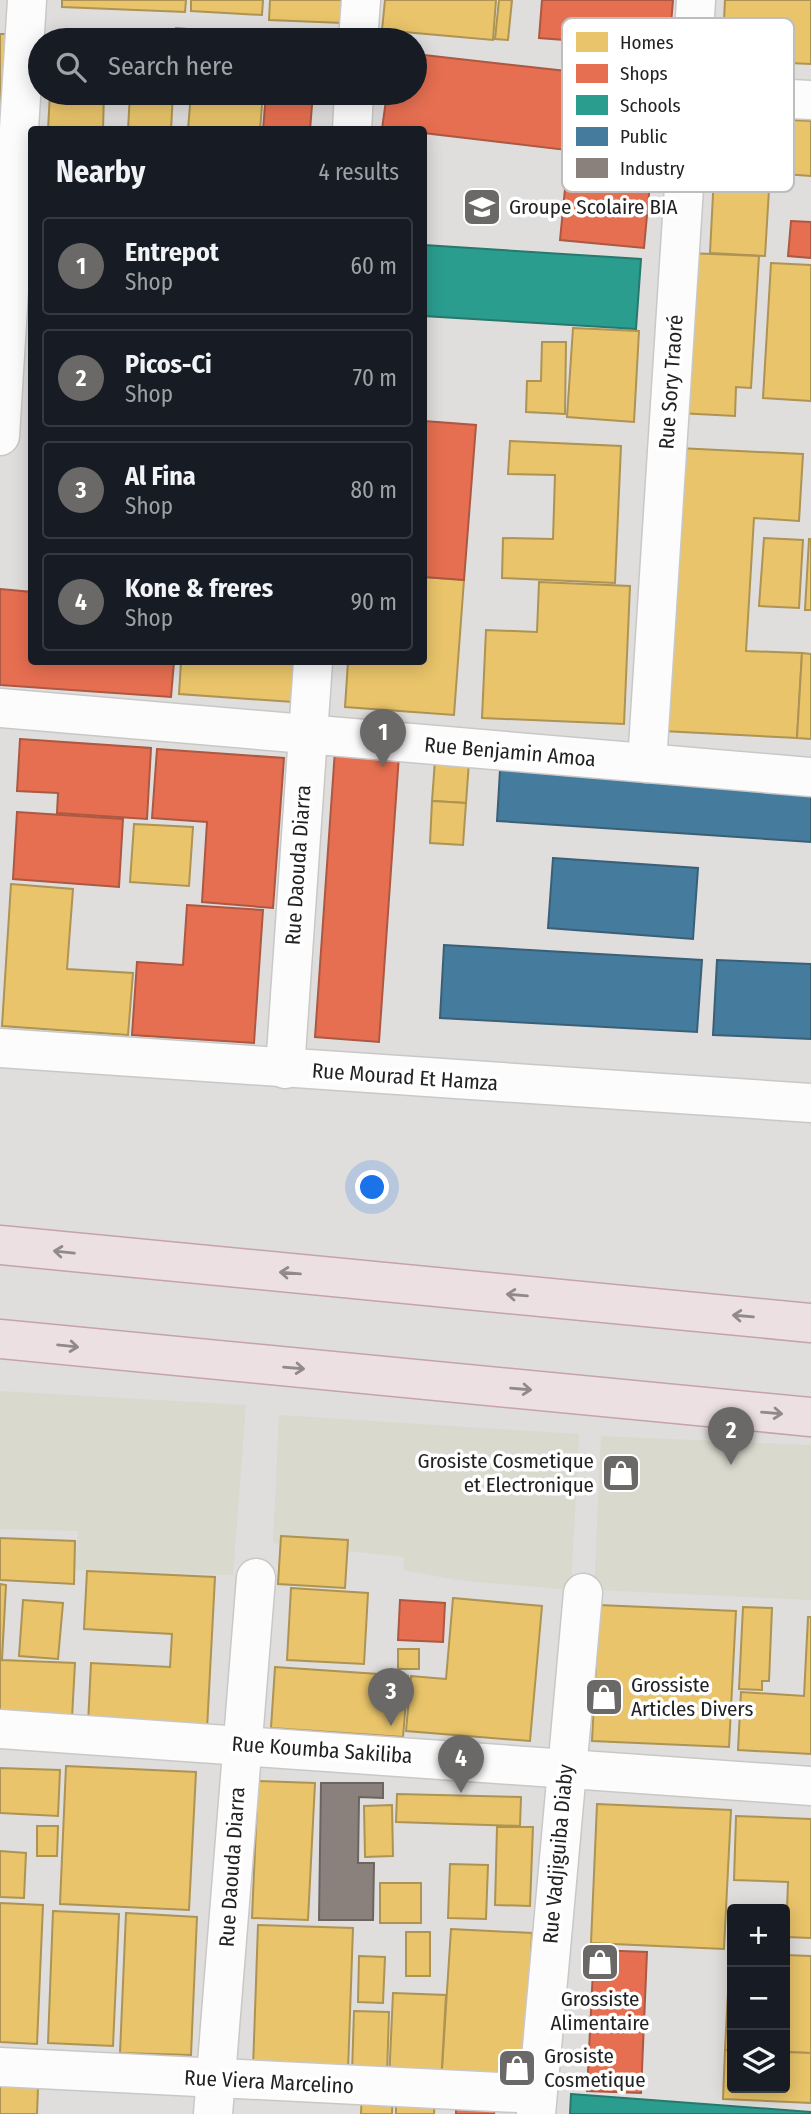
<!DOCTYPE html>
<meta charset="utf-8">
<style>
:root{--surface:#171b24;--page:#20242c;--text:#f1f3f6;--muted:#9ea1a6;--line:#363941;--accent:#6a6968}
body{margin:0;font-family:"Fira Sans Condensed",sans-serif;background:var(--page);color:var(--text)}
.controls{position:absolute;right:21px;bottom:21px;display:grid;overflow:hidden;border-radius:7px;box-shadow:0 4px 18px #0003}
.controls button{width:63px;height:63px;display:grid;place-items:center;padding:0;border:0;border-bottom:2px solid var(--line);background:var(--surface);color:var(--text);font:35px sans-serif}
.you{position:absolute;left:373px;top:1188px;width:24px;height:24px;margin:-18px;border:5px solid #fff;border-radius:50%;background:#1a73e8;box-shadow:0 0 0 10px #1a73e833}
.badge{display:grid;place-items:center;width:46px;height:46px;border-radius:50%;background:var(--accent);color:#fff;font-size:23px;font-weight:700}
.pin{position:absolute;translate:-50% -58px;filter:drop-shadow(0 2px 4px #0008)}
.pin::after{content:'';position:absolute;top:37px;width:24px;height:21px;background:inherit;clip-path:polygon(0 0,100% 0,50% 100%)}
.list{margin:0;padding:0;list-style:none}
h2{display:flex;justify-content:space-between;align-items:center;height:91px;margin:0;padding:0 28px;font-size:30px}
h2 small{font-size:23px;font-weight:400;color:var(--muted)}
.list li{display:grid;grid-template-columns:46px 1fr auto;gap:21px;align-items:center;box-sizing:border-box;height:98px;margin:0 14px 14px;padding:0 14px;border:2px solid var(--line);border-radius:7px}
.list b{display:block;font-size:26px;white-space:nowrap}
.list p{margin:0;font-size:23px;white-space:nowrap;color:var(--muted)}
.list em{font-size:23px;font-style:normal;color:var(--muted)}
.icon{flex:none;width:38px;height:38px;fill:none;stroke:currentColor;stroke-width:2;stroke-linecap:round;stroke-linejoin:round}
.map{position:relative;flex:none;width:811px;height:2114px;overflow:hidden}
.search{position:absolute;background:var(--surface);box-shadow:0 4px 18px #0003;left:28px;top:28px;width:399px;height:77px;display:flex;align-items:center;gap:18px;box-sizing:border-box;padding:0 24px;border-radius:38px;color:var(--muted);font-size:26px}
.panel{position:absolute;background:var(--surface);box-shadow:0 4px 18px #0003;left:28px;top:126px;width:399px;height:539px;border-radius:7px}
.map>svg:first-child{display:block}
</style>
<div class="map">
<svg width="811" height="2114" viewBox="0 0 811 2114">
<rect width="100%" height="100%" fill="#f0eeeb"/>
<path fill="#dfdedc" fill-rule="evenodd" d="M0,0h811v2114h-811zM40,40h375v53h-375zM32,130h392v532h-392zM732,1909h53v179h-53z"/>
<g fill="#d9d9cd">
<path d="M0,1391l246,14 -13,170 -159,-5 4,-39 -78,-2z"/>
<path d="M279,1415l300,19 -8,156 -114,-10 -54,-10 1,-13 -131,-14z"/>
<path d="M601,1436l210,9v155l-217,-10z"/>
</g>
<g fill="#e9c46a" stroke="#ad9354" stroke-width="2">
<path d="M62,0h124l-1,12 -123,-5z"/>
<path d="M191,0h72l-1,15 -71,-4z"/>
<path d="M270,0h74l-1,23 -74,-3z"/>
<path d="M385,0h111l-3,40 -111,-10z"/>
<path d="M499,0h13l-4,40 -13,-1z"/>
<path d="M725,0h86v64l-89,-4z"/>
<path d="M176,28l60,5v7h-61z"/>
<path d="M0,34h7l-7,111z"/>
<path d="M113,35h43v5h-44z"/>
<path d="M50,93h54l-1,37h-55z"/>
<path d="M130,93h43l-2,37h-43z"/>
<path d="M191,93h72l-3,37h-72z"/>
<path d="M717,116l94,5v55l-41,-3 -5,83 -55,-3z"/>
<path d="M688,253l71,3 -8,132 -15,-1 -1,29 -57,-3z"/>
<path d="M771,263l40,2v136l-48,-3z"/>
<path d="M573,328l66,3 -5,91 -67,-5z"/>
<path d="M542,342h24l-1,72 -39,-2 1,-31h14z"/>
<path d="M510,441l111,5 -6,137 -113,-5 1,-40 50,1 2,-64 -47,-1z"/>
<path d="M678,448l125,6 -4,67 -45,-3 -8,133 56,2 -5,85 -134,-7z"/>
<path d="M764,538l39,2 -4,68 -40,-2z"/>
<path d="M809,539h2v71h-6z"/>
<path d="M424,577l40,3 -10,135 -109,-8 3,-45h76z"/>
<path d="M539,582l91,4 -6,138 -142,-6 4,-88 51,2z"/>
<path d="M802,653l9,1v85l-14,-1z"/>
<path d="M181,662h129l-3,41 -128,-9z"/>
<path d="M435,760l34,2 -3,41 -34,-2z"/>
<path d="M432,801l34,2 -3,42 -33,-2z"/>
<path d="M134,824l59,3 -4,59 -59,-4z"/>
<path d="M11,884l62,5 -6,80 66,4 -5,62 -126,-9z"/>
<path d="M281,1536l67,4 -3,48 -67,-4z"/>
<path d="M0,1538l75,3 -1,43 -74,-4z"/>
<path d="M87,1571l128,6 -8,152 -119,-5 3,-61 79,4 2,-33 -88,-5z"/>
<path d="M0,1584l6,1 -4,75 73,3 -3,55 -72,-4z"/>
<path d="M291,1588l77,5 -4,71 -77,-4z"/>
<path d="M453,1598l89,8 -12,135 -124,-10 5,-55 35,3z"/>
<path d="M23,1600l40,3 -5,56 -39,-3z"/>
<path d="M599,1605l137,6 -7,136 -137,-6z"/>
<path d="M743,1607l29,1 -3,73h-7v9l-23,-1z"/>
<path d="M808,1617h3v137l-73,-4 3,-58 63,4z"/>
<rect x="398" y="1649" width="21" height="20"/>
<path d="M275,1667l133,9 -5,61 -132,-9z"/>
<path d="M66,1766l130,6 -7,138 -129,-6z"/>
<path d="M0,1768l60,2 -2,46 -58,-3z"/>
<path d="M258,1781l57,2 -7,137 -56,-2z"/>
<path d="M397,1794l124,3 -1,29 -124,-4z"/>
<path d="M597,1804l134,6 -7,139 -133,-6z"/>
<path d="M392,1805l1,51 -28,1 -1,-51z"/>
<path d="M736,1816l75,3v119l-25,-1 2,-55 -54,-2z"/>
<path d="M37,1826h21l-1,30h-20z"/>
<path d="M497,1827h36l-3,79 -35,-1z"/>
<path d="M0,1851l26,2 -2,45 -24,-1z"/>
<path d="M450,1864l38,1 -2,54 -38,-1z"/>
<rect x="380" y="1883" width="41" height="40"/>
<path d="M0,1903l43,2 -6,139 -37,-2z"/>
<path d="M53,1911l66,3 -6,132 -65,-3z"/>
<path d="M126,1913l71,4 -6,138 -71,-2z"/>
<path d="M258,1925l95,3 -5,143 -95,-3z"/>
<path d="M451,1929l81,4 -7,156 -84,-5z"/>
<rect x="406" y="1932" width="24" height="44"/>
<path d="M730,1953h2v97h-7z"/>
<path d="M785,1955l26,1v97l-26,-1z"/>
<path d="M359,1956l26,1 -2,46 -25,-1z"/>
<path d="M393,1993l53,2 -5,89 -52,-3z"/>
<path d="M354,2011l35,1 -2,63 -35,-2z"/>
<path d="M725,2050h7v38h53v-36l26,1v50l-88,-4z"/>
<path d="M0,2085l38,3 -1,26h-37z"/>
<path d="M362,2089l31,2 -1,23h-31z"/>
<path d="M396,2093l39,1 -1,20h-38z"/>
</g>
<g fill="#e76f51" stroke="#ac5843" stroke-width="2">
<path d="M542,0h131l-4,48 -130,-10z"/>
<path d="M415,54l160,18 -9,78 -142,-17v-3l-42,-1 5,-36h28z"/>
<path d="M577,66l83,8 -16,174 -84,-8z"/>
<path d="M266,93h47l-3,37h-47z"/>
<path d="M791,221l20,1v36l-23,-2z"/>
<path d="M424,421l52,4 -12,155 -40,-3z"/>
<path d="M0,589l32,3v70h142l-3,35 -171,-12z"/>
<path d="M20,739l131,9 -4,71 -90,-6 1,-20 -41,-2z"/>
<path d="M157,749l127,9 -11,150 -71,-6 5,-80 -55,-4z"/>
<path d="M335,750l64,5 -20,287 -64,-5z"/>
<path d="M17,812l106,7 -4,68 -106,-8z"/>
<path d="M187,905l76,5 -9,133 -122,-8 5,-73 46,3z"/>
<path d="M400,1600l45,3 -2,39 -45,-2z"/>
<path d="M594,1950l53,2 -6,141 -54,-2z"/>
<path d="M456,2106l39,1 -1,7h-38z"/>
</g>
<g fill="#2a9d8f" stroke="#28786e" stroke-width="2">
<path d="M424,245l217,14 -5,70 -212,-13z"/>
<path d="M571,2094l240,18v2h-241z"/>
</g>
<g fill="#457b9d" stroke="#3a6078" stroke-width="2">
<path d="M500,770l311,21v51l-314,-21z"/>
<path d="M553,858l145,10 -5,71 -145,-11z"/>
<path d="M444,945l258,15 -5,72 -257,-14z"/>
<path d="M717,960l94,4v75l-98,-4z"/>
</g>
<path fill="#8a817c" stroke="#6b6461" stroke-width="2" d="M321,1783h62v15l-24,-1 -1,66h16l-1,57h-54z"/>
<g fill="none" stroke-linecap="round" stroke-linejoin="round">
<defs>
<g id="minor">
<path d="M358,40l3,-40"/>
<path d="M690,94l121,6"/>
<path d="M352,130l2,-37"/>
<path d="M0,436l27,-436"/>
<path d="M0,708l811,69"/>
<path d="M647,763l49,-763"/>
<path d="M0,1048l811,55"/>
<path d="M285,1069l28,-407"/>
<path d="M0,1729l811,57"/>
<path d="M0,2067l537,27"/>
<path d="M213,2114l43,-536"/>
<path d="M536,2114l47,-521"/>
</g>
<g id="highway">
<path d="M0,1245l811,78"/>
<path d="M0,1339l811,78"/>
</g>
</defs>
<use href="#minor" stroke="#c9c8c7" stroke-width="41"/>
<use href="#highway" stroke="#c5a2ac" stroke-width="41"/>
<use href="#minor" stroke="#fdfcfc" stroke-width="38"/>
<use href="#highway" stroke="#ece0e2" stroke-width="38"/>
</g>
<defs><path id="oneway-shaft" d="M-6 0H5M1.5-3L5.5 0L1.5 3" fill="none" stroke-width="1.6" stroke-linecap="round" stroke-linejoin="round" transform="scale(1.75)"/></defs>
<g stroke="#918a8c">
<use href="#oneway-shaft" transform="translate(64 1252) rotate(-174)"/>
<use href="#oneway-shaft" transform="translate(290 1273) rotate(-175)"/>
<use href="#oneway-shaft" transform="translate(517 1295) rotate(-175)"/>
<use href="#oneway-shaft" transform="translate(743 1316) rotate(-175)"/>
<use href="#oneway-shaft" transform="translate(68 1346) rotate(6)"/>
<use href="#oneway-shaft" transform="translate(294 1368) rotate(5)"/>
<use href="#oneway-shaft" transform="translate(521 1389) rotate(5)"/>
<use href="#oneway-shaft" transform="translate(772 1413) rotate(5)"/>
</g>
<defs>
<symbol id="school-square" viewBox="-11 -11 22 22"><rect x="-9" y="-9" width="18" height="18" rx="4" fill="#6a6968" stroke="#fff"/><path d="M0-5L7-2L0 1L-7-2ZM-4 1L0 2.5L4 1V4Q0 6-4 4Z" fill="#fff"/></symbol>
<symbol id="shop-square" viewBox="-11 -11 22 22"><rect x="-9" y="-9" width="18" height="18" rx="4" fill="#6a6968" stroke="#fff"/><path d="M-5-2.5h2.3a2.7 3.5 0 0 1 5.4 0H5L5.5 6h-11ZM-1.5-2.5h3a1.5 2.3 0 0 0-3 0Z" fill="#fff"/></symbol>
</defs>
<g fill-rule="evenodd">
<use href="#school-square" x="460" y="185" width="44" height="44"/>
<use href="#shop-square" x="599" y="1451" width="44" height="44"/>
<use href="#shop-square" x="582" y="1675" width="44" height="44"/>
<use href="#shop-square" x="578" y="1940" width="44" height="44"/>
<use href="#shop-square" x="495" y="2046" width="44" height="44"/>
</g>
<g text-anchor="middle" dominant-baseline="central" stroke-width="7" stroke-linejoin="round" paint-order="stroke">
<g font-size="21" fill="#222" stroke="#fff" text-anchor="start">
<text x="509" y="207">Groupe Scolaire BIA</text>
<text x="594" y="1461" text-anchor="end">Grosiste Cosmetique<tspan x="594" dy="24">et Electronique</tspan></text>
<text x="631" y="1685">Grossiste<tspan x="631" dy="24">Articles Divers</tspan></text>
<text x="600" y="1999" text-anchor="middle">Grossiste<tspan x="600" dy="24">Alimentaire</tspan></text>
<text x="544" y="2056">Grosiste<tspan x="544" dy="24">Cosmetique</tspan></text>
</g>
<g font-size="21" fill="#222" stroke="#fff">
<text transform="translate(671 382) rotate(-86)">Rue Sory Traoré</text>
<text transform="translate(510 752) rotate(5)">Rue Benjamin Amoa</text>
<text transform="translate(298 865) rotate(-86)">Rue Daouda Diarra</text>
<text transform="translate(405 1077) rotate(4)">Rue Mourad Et Hamza</text>
<text transform="translate(322 1750) rotate(4)">Rue Koumba Sakiliba</text>
<text transform="translate(558 1854) rotate(-85)">Rue Vadjiguiba Diaby</text>
<text transform="translate(232 1867) rotate(-86)">Rue Daouda Diarra</text>
<text transform="translate(269 2082) rotate(3)">Rue Viera Marcelino</text>
</g>
</g>
<rect x="562" y="18" width="232" height="174" rx="10" fill="#fff" stroke="#bdbdbd" stroke-width="2"/>
<rect x="576" y="32" width="32" height="20" fill="#e9c46a"/>
<rect x="576" y="64" width="32" height="19" fill="#e76f51"/>
<rect x="576" y="95" width="32" height="20" fill="#2a9d8f"/>
<rect x="576" y="127" width="32" height="19" fill="#457b9d"/>
<rect x="576" y="158" width="32" height="20" fill="#8a817c"/>
<g font-size="19" fill="#222">
<text x="620" y="49">Homes</text>
<text x="620" y="80">Shops</text>
<text x="620" y="112">Schools</text>
<text x="620" y="143">Public</text>
<text x="620" y="175">Industry</text>
</g>
</svg>
<div class="controls">
<button>+</button>
<button>−</button>
<button><svg class="icon" aria-label="layers" viewBox="0 0 24 24"><path d="M12 4l9 5-9 5-9-5zM3 14l9 5 9-5"/></svg></button>
</div>
<div class="you"></div>
<div class="pin badge" style="left:383px;top:767px">1</div>
<div class="pin badge" style="left:731px;top:1465px">2</div>
<div class="pin badge" style="left:391px;top:1726px">3</div>
<div class="pin badge" style="left:461px;top:1793px">4</div>
<div class="search"><svg class="icon" aria-label="search" viewBox="0 0 24 24"><circle cx="10" cy="10" r="6"/><path d="M15 15l6 6"/></svg>Search here</div>
<section class="panel">
<h2>Nearby<small>4 results</small></h2>
<ul class="list">
<li><span class="badge">1</span><div><b>Entrepot</b><p>Shop</p></div><em>60 m</em></li>
<li><span class="badge">2</span><div><b>Picos-Ci</b><p>Shop</p></div><em>70 m</em></li>
<li><span class="badge">3</span><div><b>Al Fina</b><p>Shop</p></div><em>80 m</em></li>
<li><span class="badge">4</span><div><b>Kone &amp; freres</b><p>Shop</p></div><em>90 m</em></li>
</ul>
</section>
</div>
